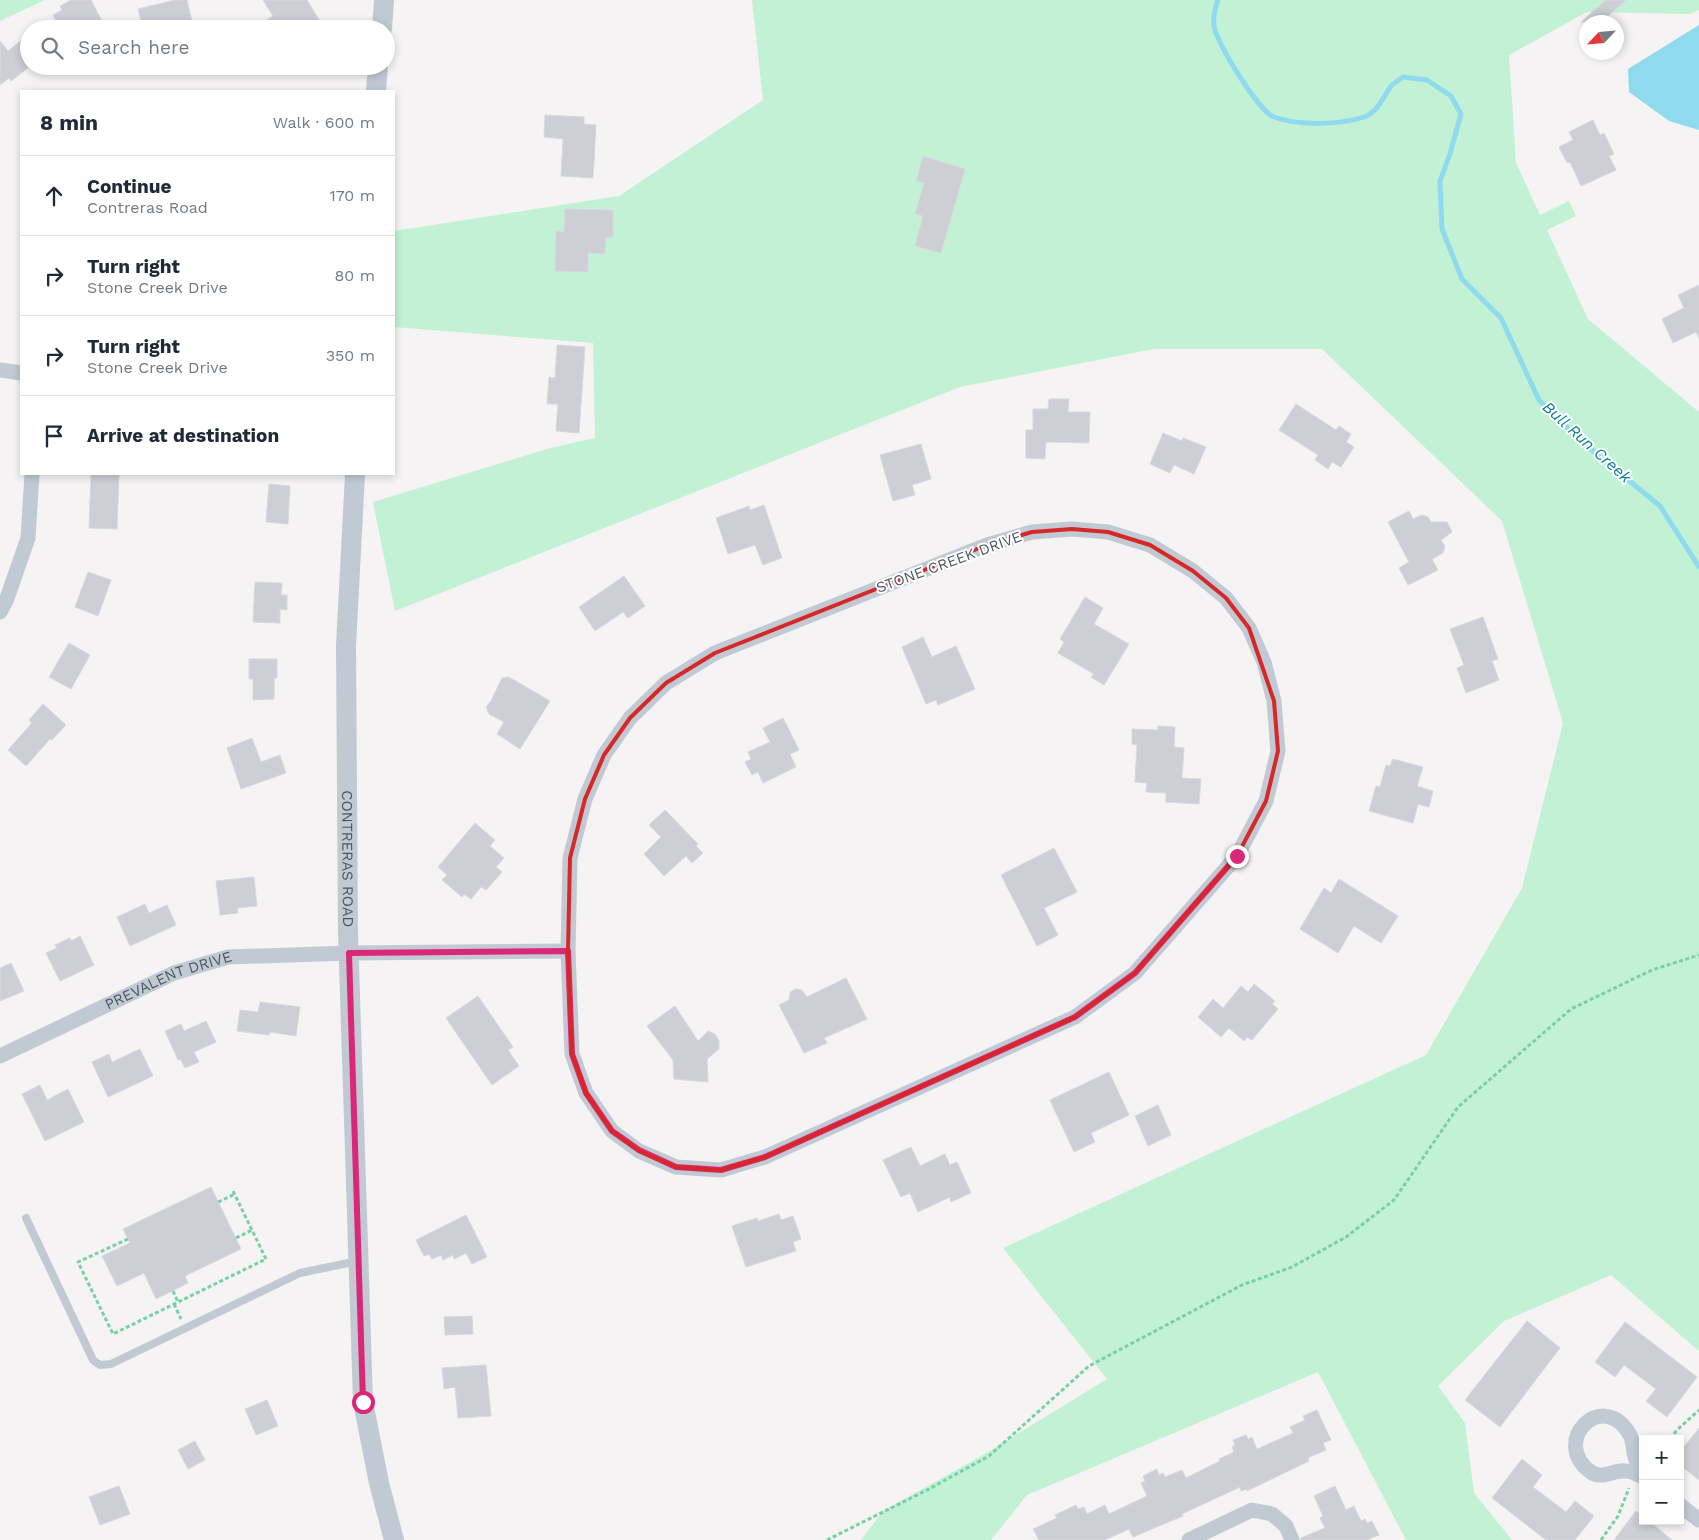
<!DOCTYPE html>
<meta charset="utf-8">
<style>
:root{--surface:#fff;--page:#f6f6f7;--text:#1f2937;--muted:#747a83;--line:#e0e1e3}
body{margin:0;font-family:"Work Sans",sans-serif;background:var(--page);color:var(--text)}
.controls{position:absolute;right:15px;bottom:15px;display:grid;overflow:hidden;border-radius:0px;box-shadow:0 2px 8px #0003}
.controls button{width:45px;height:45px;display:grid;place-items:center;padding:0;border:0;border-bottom:1px solid var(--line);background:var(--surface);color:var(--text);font:25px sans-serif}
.compass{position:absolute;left:1579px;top:15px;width:45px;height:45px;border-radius:50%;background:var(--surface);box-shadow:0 2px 8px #0003;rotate:244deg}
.stop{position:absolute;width:15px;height:15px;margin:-11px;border:4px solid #db2777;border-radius:50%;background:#fff}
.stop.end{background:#db2777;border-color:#fff;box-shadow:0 1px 5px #0008}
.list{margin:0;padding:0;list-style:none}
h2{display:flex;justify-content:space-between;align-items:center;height:65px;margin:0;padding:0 20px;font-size:21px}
h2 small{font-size:16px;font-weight:400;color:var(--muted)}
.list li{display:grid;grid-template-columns:32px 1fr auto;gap:15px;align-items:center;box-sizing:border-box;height:80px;padding:0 20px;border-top:1px solid var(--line)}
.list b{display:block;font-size:19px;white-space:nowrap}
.list p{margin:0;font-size:16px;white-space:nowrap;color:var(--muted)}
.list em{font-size:16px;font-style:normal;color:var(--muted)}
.icon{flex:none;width:28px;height:28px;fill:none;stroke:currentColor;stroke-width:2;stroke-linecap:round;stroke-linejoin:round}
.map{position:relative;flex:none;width:1699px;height:1540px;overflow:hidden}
.search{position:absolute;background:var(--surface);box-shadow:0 2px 8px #0003;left:20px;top:20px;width:375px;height:55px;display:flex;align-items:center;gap:12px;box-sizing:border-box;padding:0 18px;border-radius:28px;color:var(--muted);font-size:19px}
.panel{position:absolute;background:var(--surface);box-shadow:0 2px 8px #0003;left:20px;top:90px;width:375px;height:385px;border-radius:0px}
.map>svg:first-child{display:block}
</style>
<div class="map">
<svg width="1699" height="1540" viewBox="0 0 1699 1540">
<rect width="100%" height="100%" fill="#f5f3f3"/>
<g fill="#c3f1d5">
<path d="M0,0h45l-45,21z"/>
<path d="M752,0h947v10l-9,4 -103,-2 -78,43 7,108 24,52 29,-14 7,15 -29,14 41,89 111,93v939l-88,-76 -107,46 -66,65 27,37 9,70 38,47h-106l-88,-168 -291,123 -36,45h-130l22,-29 100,-56 124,-76 -104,-131 423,-193 96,-167 41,-165 -61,-202 -180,-172h-168l-194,38 -565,224 -22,-109 174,-53 48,-11 -2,-95 -199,-16v-96l225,-35 144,-96z"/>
</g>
<path fill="#90daee" d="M1699,25v105l-30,-9 -40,-29 -1,-23z"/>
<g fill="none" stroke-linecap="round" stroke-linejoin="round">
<path stroke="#90daee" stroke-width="5" d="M1218,0c-3,8 -5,18 -4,26 2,16 45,86 60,91 24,9 66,8 90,0 14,-5 19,-20 27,-31 3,-3 8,-6 12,-9l24,3 24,16 10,18 -11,40 -10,27 2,48 20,50 39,39 38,82 44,43 77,63 39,61"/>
</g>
<g fill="#cdcfd5" stroke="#d7d9de">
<path d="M71,0h20l15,29h-46l-7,-14 9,-5 -2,-4z"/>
<path d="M175,0h12l6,26 -19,3 -2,-7 -29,7 -5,-20z"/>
<path d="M263,0h44l14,23 -9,6h-59l20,-13z"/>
<path d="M1606,0h20l-25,22h-20z"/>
<path d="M29,34v33l-18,14 -2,-3 -9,7v-44l8,10z"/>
<path d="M545,115l39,2v7l12,1 -3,53 -32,-2 2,-37 -19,-2z"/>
<path d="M1593,120l7,15 4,-2 10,21 -5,2 7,14 -35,16 -11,-24 -3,1 -8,-16 14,-7 -4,-8z"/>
<path d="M923,156l42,13 -24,84 -26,-7 8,-30 -8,-2 9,-31 -8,-2z"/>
<path d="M565,209l48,1v27h-7l-1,17 -17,-1v19l-33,-1 1,-40 8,1z"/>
<path d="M1699,285v53l-3,-6 -23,11 -11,-24 22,-11 -6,-13z"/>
<path d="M557,345l28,2 -6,86 -23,-2 2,-27h-11l2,-27 6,1z"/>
<path d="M1049,399h20l-1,13h22l-1,31 -43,-1 -1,17 -19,-1v-28h7v-21h15z"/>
<path d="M1296,404l40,26 3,-4 12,8 -5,8 8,5 -13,20 -9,-5 -4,7 -13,-9 3,-5 -39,-25z"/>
<path d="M1163,433l19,8 1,-3 23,9 -12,27 -20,-9 -4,8 -20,-9z"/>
<path d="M921,444l10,35 -19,6 3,10 -22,6 -13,-46z"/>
<path d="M91,474h28l-2,55 -28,-1z"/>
<path d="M269,484l21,2 -2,38 -22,-2z"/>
<path d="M764,505l18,53 -19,7 -8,-20 -27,9 -12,-36 33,-12 1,4z"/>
<path d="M1409,511l4,8 9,-4 6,2 3,5h16l5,10 -11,8 4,6 -2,7 -11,6 6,11 -30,15 -9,-17 10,-6 -21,-40z"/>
<path d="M88,572l23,8 -13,36 -23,-9z"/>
<path d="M624,576l21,30 -17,12 -5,-6 -28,19 -16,-24z"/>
<path d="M255,582l27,1 -1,12h6v15l-7,-1v14l-27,-1z"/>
<path d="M1085,597l18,11 -9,16 35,20 -25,41 -13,-8 3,-3 -36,-21 6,-11 -4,-3z"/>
<path d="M1483,617l15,42 -6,2 7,19 -33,13 -9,-25 7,-3 -14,-36z"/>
<path d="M923,637l9,20 24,-11 19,43 -37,16 -2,-5 -10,4 -24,-57z"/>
<path d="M69,643l21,12 -19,34 -22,-12z"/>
<path d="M249,659h28v19h-3v21l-21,1v-21h-4z"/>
<path d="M509,677l41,24 -30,48 -23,-15 7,-12 -15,-8 -3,-7 5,-6 11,-23z"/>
<path d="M43,704l23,21 -14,15 -2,-1 -24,27 -18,-16 24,-27 -3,-3z"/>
<path d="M783,718l16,32 -9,4 6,13 -33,16 -5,-11 -6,3 -7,-13 6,-3 -3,-7 22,-10 -7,-14z"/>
<path d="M1158,726l17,1 -1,20 10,1 -2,30 19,1 -2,25 -33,-2v-9l-20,-1 1,-9 -12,-1 2,-37 -5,-1v-15l26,1z"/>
<path d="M252,738l9,24 19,-7 6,18 -45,16 -14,-41z"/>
<path d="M1393,759l30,8 -6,19 16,5 -4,16 -11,-3 -5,19 -44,-12 7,-25 4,1 6,-22 4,1z"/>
<path d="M665,810l33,34 -2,2 7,7 -11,10 -6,-7 -22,20 -20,-22 17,-17 -12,-12z"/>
<path d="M475,823l20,17 -5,6 14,12 -8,9 6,5 -16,18 -5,-3 -10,12 -7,-5 -2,3 -20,-17 5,-5 -9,-8z"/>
<path d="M1054,848l23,44 -33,16 14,27 -21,11 -36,-71z"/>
<path d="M254,877l3,29 -20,2 1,5 -18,2 -4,-34z"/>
<path d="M1339,879l59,37 -17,27 -27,-17 -16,27 -38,-24 24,-41 7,5z"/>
<path d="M145,904l4,9 18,-8 9,20 -46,21 -13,-29z"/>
<path d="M80,936l14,29 -34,16 -14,-28 11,-5 -2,-3 15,-7 1,3z"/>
<path d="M11,963l13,28 -24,10v-33z"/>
<path d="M846,978l21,41 -43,19 3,5 -23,10 -25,-48 10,-5 1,-8 6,-3 6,1 5,7z"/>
<path d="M1254,984l21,17 -3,3 6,5 -26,31 -5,-3 -3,4 -15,-13 -8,9 -23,-20 15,-18 10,9 18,-22 7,6z"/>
<path d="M478,996l35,51 -5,3 11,16 -27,19 -46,-67z"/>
<path d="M260,1002l40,5 -4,29 -26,-4 -1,3 -32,-4 3,-21 18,2z"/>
<path d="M675,1006l23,35 10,-10 7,3 4,7v8l-12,10 1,23 -34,-3 -1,-19 -26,-34z"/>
<path d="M206,1021l10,21 -22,10 5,10 -14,6 -5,-9 -2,1 -13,-29 16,-7 3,7z"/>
<path d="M140,1049l13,27 -45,21 -16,-35 17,-8 3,8z"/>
<path d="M1109,1072l20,43 -38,18 4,9 -21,10 -24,-52z"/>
<path d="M40,1085l7,15 21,-11 16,33 -39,19 -23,-47z"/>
<path d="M1158,1105l13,30 -23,11 -13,-30z"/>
<path d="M911,1147l9,19 25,-12 5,11 7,-3 14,31 -20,9 -1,-5 -32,15 -8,-19 -9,4 -18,-37z"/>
<path d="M211,1187l30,62 -56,27 3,7 -32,16 -12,-26 -27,13 -15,-30 28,-13 -7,-14z"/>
<path d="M779,1214l2,6 12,-4 8,23 -8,3 3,9 -50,16 -14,-41 25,-8 1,3z"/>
<path d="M466,1215l21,42 -15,7 -6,-11 -12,6 -1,-4 -10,5 -2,-5 -9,4 -3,-5 -5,2 -8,-16z"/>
<path d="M472,1316l1,18 -28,1 -1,-18z"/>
<path d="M1527,1321l33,27 -60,79 -35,-27z"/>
<path d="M1625,1322l72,55 -30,40 -21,-16 10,-12 -32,-24 -9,12 -20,-15z"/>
<path d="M486,1365l5,51 -33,2 -3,-31 -11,2 -2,-21z"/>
<path d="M267,1400l11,26 -22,9 -11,-26z"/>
<path d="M1317,1410l14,30 -8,3 3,7 -18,8 1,3 -62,30v-2l-6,2 -1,-4 -58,27 1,2 -50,21 -4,-8 -24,11h-66l-6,-11 24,-11 -2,-3 21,-10 2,4 6,-2 3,7 18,-9 4,9 38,-18 -6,-13 4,-2 -2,-5 14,-7 2,6 4,-2 2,4 17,-7 4,8 34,-17 -1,-2 15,-7 -2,-5 3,-2 -2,-5 13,-5 2,4 4,-2 5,12 36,-16 -3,-6 15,-7 -2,-4z"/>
<path d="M1699,1428v52l-19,-15v-13z"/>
<path d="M195,1441l10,19 -17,9 -10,-19z"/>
<path d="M1522,1459l20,16 -9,12 33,25 9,-11 19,15 -19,24h-29l-54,-42z"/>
<path d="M119,1486l11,28 -30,11 -11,-28z"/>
<path d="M1335,1486l11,24 8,-4 7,15 4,-2 2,4 5,-2 7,14 -12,5h-66v-2l24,-10 -5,-10 3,-2 -9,-20z"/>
<path d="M1636,1511l7,6v4h6l23,19h-58z"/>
</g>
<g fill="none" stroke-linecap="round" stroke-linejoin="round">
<g stroke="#7ad0a6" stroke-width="3" stroke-dasharray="4 2.5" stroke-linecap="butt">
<path d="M218,1202l17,-8"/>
<path d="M236,1238l16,-8"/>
<path d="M128,1239l-50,23 35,72 153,-75 -33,-68"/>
<path d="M173,1291l5,11"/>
<path d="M174,1304l7,15"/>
<path d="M1670,1439l7,-9 22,-20"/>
<path d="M827,1540l102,-51 60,-33 100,-90 153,-81 50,-18 54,-30 48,-37 64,-93 113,-98 81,-39 47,-15"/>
<path d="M1601,1540l17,-24 11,-28"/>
</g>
<path stroke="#c1cad2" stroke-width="8" d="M26,1218l67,142 7,5 11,-1 189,-91 58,-12"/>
<g stroke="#c1cad2" stroke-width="15">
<path d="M0,370l21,3"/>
<path d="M1072,529l36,3 42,13 43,26 33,27 23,30 15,34 10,39 4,50 -12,50 -29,55 -102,117 -60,44 -310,140 -44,13 -45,-3 -37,-16 -27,-20 -26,-38 -14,-39 -4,-103 2,-93 15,-59 19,-44 26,-37 36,-35 49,-30 272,-108 45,-13z"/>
<path d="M0,612l6,-11 22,-63 4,-64"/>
<path id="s1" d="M0,1056l174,-83 54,-16 121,-4 219,-2"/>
<path d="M1641,1476c-2,-8 -5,-15 -7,-23 -1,-6 -1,-13 -4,-18 -27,-48 -81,7 -39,37 9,7 20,0 30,-1 6,-1 16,3 22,6"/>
<path d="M1680,1505l19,15"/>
<path d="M1189,1540l63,-30 20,4 14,12 6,14"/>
</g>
<g stroke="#c1cad2" stroke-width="20">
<path d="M382,29l2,-29"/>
<path d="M376,91l2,-25"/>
<path id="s2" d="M355,474l-9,172 2,287 15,469 16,81 15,57"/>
</g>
</g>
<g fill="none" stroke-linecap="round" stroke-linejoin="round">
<path stroke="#db2777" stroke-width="6" d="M363,1402l-14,-449 219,-2 4,103 14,39 26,38 27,19 37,17 45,3 44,-13 310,-140 60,-44 102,-117"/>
</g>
<path fill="none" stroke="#d62828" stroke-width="4" stroke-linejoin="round" d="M1072,529l36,3 42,13 43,26 33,27 23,30 25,73 4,50 -12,50 -29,55 -102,117 -60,44 -310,140 -44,13 -45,-3 -37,-16 -27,-20 -26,-38 -14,-39 -4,-103 2,-93 15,-59 19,-44 26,-37 36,-35 49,-30 272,-108 45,-13z"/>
<g text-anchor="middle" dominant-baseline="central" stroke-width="4" stroke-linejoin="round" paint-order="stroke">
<g font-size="15" fill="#4a5661" stroke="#fff">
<text transform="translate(949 562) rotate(-20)">STONE CREEK DRIVE</text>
<text stroke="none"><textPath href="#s2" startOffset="385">CONTRERAS ROAD</textPath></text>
<text stroke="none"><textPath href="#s1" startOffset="185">PREVALENT DRIVE</textPath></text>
</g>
<g font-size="16" font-style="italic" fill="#0c7c9b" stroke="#fff">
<text transform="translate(1587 442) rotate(42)">Bull Run Creek</text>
</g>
</g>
</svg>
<div class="controls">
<button>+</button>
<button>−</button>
</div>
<svg class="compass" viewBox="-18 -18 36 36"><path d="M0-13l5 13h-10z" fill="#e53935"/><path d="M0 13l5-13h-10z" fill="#747a83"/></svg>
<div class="stop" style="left:363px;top:1402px"></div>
<div class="stop end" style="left:1237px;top:856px"></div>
<div class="search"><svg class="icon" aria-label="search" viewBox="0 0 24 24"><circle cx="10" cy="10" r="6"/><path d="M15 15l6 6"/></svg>Search here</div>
<section class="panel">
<h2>8 min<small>Walk · 600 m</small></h2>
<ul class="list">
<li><svg class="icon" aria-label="ahead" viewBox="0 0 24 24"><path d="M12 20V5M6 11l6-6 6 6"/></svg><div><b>Continue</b><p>Contreras Road</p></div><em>170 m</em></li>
<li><svg class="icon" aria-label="right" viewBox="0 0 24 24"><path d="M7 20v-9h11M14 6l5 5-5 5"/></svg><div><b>Turn right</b><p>Stone Creek Drive</p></div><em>80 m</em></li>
<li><svg class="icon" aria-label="right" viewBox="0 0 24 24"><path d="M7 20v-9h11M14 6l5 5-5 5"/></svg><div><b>Turn right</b><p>Stone Creek Drive</p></div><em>350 m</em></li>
<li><svg class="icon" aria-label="arrive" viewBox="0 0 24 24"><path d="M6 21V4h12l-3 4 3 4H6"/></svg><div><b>Arrive at destination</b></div></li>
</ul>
</section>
</div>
